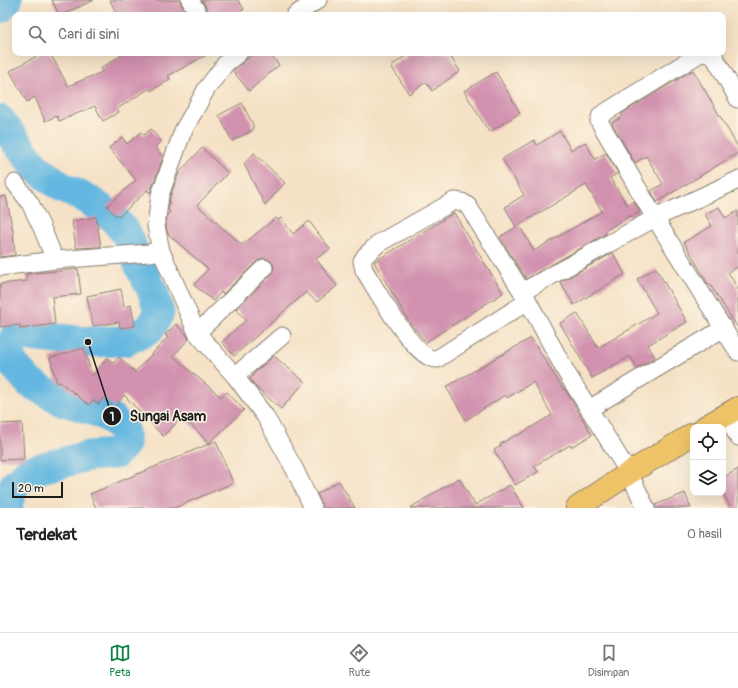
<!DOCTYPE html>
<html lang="id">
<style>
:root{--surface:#fff;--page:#f2f2f2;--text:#222;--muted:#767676;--line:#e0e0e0;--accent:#0b8043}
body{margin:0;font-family:Pangolin,sans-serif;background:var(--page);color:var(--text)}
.controls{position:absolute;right:12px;bottom:12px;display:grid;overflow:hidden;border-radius:8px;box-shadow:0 4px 16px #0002}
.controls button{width:36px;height:36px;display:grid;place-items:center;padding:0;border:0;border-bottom:1px solid var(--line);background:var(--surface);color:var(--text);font:20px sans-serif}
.scale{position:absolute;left:12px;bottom:10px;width:51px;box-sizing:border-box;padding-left:4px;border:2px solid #1c1c1c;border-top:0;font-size:11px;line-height:14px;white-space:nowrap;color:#1c1c1c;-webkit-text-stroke:3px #fcf5e5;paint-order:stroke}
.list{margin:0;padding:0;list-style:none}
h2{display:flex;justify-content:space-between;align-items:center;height:52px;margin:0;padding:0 16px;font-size:17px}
h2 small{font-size:13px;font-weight:400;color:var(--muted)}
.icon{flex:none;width:22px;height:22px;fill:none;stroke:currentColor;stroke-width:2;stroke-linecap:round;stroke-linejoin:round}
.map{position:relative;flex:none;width:738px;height:508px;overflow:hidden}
.search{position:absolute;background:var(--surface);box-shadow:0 4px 16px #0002;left:12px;right:12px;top:12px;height:44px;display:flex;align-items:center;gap:10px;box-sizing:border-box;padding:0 14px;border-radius:8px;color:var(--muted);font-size:15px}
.sheet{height:124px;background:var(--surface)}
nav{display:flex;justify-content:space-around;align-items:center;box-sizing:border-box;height:56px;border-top:1px solid var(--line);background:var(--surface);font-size:11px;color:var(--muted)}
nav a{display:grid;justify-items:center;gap:2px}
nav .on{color:var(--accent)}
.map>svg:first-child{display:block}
</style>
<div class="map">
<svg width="738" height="508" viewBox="0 0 738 508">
<rect width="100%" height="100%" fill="#fcf5e5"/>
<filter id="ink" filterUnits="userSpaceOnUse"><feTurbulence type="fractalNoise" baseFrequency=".025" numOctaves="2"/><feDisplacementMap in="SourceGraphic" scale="8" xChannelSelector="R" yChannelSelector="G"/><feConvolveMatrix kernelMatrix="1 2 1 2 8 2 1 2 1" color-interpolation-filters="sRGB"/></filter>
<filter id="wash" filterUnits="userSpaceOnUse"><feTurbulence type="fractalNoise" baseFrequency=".012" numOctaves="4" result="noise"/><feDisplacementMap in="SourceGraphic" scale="16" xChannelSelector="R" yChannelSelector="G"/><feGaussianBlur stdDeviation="0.9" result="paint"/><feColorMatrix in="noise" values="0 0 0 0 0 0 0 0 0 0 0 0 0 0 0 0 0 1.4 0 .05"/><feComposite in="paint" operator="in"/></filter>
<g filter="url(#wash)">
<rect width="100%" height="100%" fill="#f5e1c5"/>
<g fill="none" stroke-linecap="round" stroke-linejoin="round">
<g stroke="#64b7e0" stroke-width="31">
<path d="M0,8l7,-8"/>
<path d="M0,120l35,47 28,21 24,11 26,18 14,18 13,32 14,27 5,19 -9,16 -25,12 -37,1 -59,-6 -14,1 -5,10 1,15 19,21 33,18 30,9 19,9 12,13 1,12 -10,10 -27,2 -59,15 -15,15 -7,18 1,4"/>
</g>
</g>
<g id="blocks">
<g fill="#d191af" fill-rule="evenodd">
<path d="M52,0h42l-33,15h-2z"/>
<path d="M110,0h70l1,5 6,10h-70z"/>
<path d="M202,0h36l6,9 -9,6h-26l-1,-5z"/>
<path d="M42,53h8l18,33 34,-14 -2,-3 25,-16h85l-42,23 2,3 -19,12 -1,-3 -33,21 2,3 -16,9 -8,-15 -36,15 -2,-5 -12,5 -10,-24 -8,5 -17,-31z"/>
<path d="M254,53h15l10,12 -30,26 -16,-20z"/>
<path d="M410,53h38l12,18 -28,20 -6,-9 -17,12 -18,-28z"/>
<path d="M693,70l45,77v6l-81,49 -6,-11 12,-7 -17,-28 -11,7 -23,-40 11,-7 -2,-2z"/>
<path d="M496,72l24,41 -31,19 -25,-41z"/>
<path d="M242,103l11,22v5l-21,11 -13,-26z"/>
<path d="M151,129l10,12 -6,6 8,10 -13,36 -3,-3 -26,25h-6l-8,-9 29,-26 -27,-32 13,-11 5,7 14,-12 3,3z"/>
<path d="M560,131l11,19 14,-8 10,17 11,-6 12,20 -8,5 17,27 7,-4 6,11 -9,5 -1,-2 -25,16 1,3 -80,45 -26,-42 16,-10 -11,-20 19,-12 -22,-36 32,-19 3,5zM586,185l16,26 -68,40 -15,-26z"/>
<path d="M202,148l26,25 -31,32 45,40 34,-27 2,2 3,-2 12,16 16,-13 21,28 -14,10 21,27 -20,16 -11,-10 -72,64 -12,-14 24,-22 -10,-11 35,-34 2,-4 1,-5 -3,-5 -4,-2 -5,-1 -5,3 -34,33 -2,-2 -8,9 -19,-16 14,-16 -40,-35 -2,-8 1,-11 3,-3 -2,-2 2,-13 9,-24z"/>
<path d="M254,153l31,30 -20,22 -21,-41z"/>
<path d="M6,196l7,35 2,24 -15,2v-60z"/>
<path d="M719,207l6,11 13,-7v56l-10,5 10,17v39l-29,-45 -1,1 -24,-42 28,-16 -7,-12z"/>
<path d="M454,213l49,80 -77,49 -16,-19 -36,-61z"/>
<path d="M96,217l5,30 -25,1 -4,-27z"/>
<path d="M613,253l12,21 -51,31 -14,-23z"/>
<path d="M656,268l31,54 -39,23 7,12 -18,11 -7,-12 -38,22 -32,-55 17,-10 21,35 59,-35 -20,-34z"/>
<path d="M78,269l3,25 -29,3 3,27 -35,5v-4l-20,2v-43l27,-3 -1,-7z"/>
<path d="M121,289l3,18 7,-2 4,21 -15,2 -1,-6 -26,4 -6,-30z"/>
<path d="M176,324l10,10 3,5 -16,17 48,41 6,-5 17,18 -35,33 -26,-26 -20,19 -39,-41 -9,12 -12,-9 -4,6 -6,-4 -4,5 -29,-23 -3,1 -7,-25 34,-10 8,28 15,-18 7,5 5,-6 16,15 33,-35 -3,-2z"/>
<path d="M531,338l33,52 1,-1 27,46 -21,12 -1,-2 -36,21 4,6 -23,13 -21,-35 7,-4 -1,-2 16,-9 1,1 35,-21 -19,-33 -26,16 -2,-3 -39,25 -20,-33z"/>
<path d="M274,356l31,26 -24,27 -25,-22 -6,-8 6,-8z"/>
<path d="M22,423l2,36 -24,1v-36z"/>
<path d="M216,441l17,42 -59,25h-78l-6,-14z"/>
<path d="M738,469v39h-7l-8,-15v-15z"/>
<path d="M459,478l16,27 35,-20 14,23h-114z"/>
<path d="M339,481l16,27h-32l-6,-14z"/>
<path d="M685,493l6,15h-35l-1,-3z"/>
</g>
</g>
</g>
<g filter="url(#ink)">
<use href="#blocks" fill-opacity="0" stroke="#887e70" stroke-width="1"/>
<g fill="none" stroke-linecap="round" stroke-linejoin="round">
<defs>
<g id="minor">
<path d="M190,0l9,15"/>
<path d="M295,15l23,-15"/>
<path d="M239,53l-13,10 -19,25 -24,43 -23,64 -4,31 5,25 36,82 38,43 30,40 30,54 18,38"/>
<path d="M738,99l-23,-41 -8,-5 -8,1 -98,61 -2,6 56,97 83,-38"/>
<path d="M15,183l15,20 12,25 13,32"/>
<path d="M0,267l55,-7 94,-7 12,-2"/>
<path d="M522,292l133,-74 83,134"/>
<path d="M528,301l-91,58c-21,3 -62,-72 -73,-89l-2,-9 3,-5 14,-13 75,-42 8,1 6,4 60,95 38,71 63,101 17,35"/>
<path d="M197,333l67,-65"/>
<path d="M235,376l47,-40"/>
<path d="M589,409l135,-81"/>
<path d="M726,414l12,23"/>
</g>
<g id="major">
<path d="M705,427l33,-19"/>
<path d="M577,508l52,-35 64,-39"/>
</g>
</defs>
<use href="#minor" stroke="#887e70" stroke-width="19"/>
<use href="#major" stroke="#887e70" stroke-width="24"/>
<use href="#minor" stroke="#fff" stroke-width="17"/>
<use href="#major" stroke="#efc469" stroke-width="22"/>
</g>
</g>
<path fill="none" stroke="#1c1c1c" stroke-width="1.5" d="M88 342L112 416"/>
<g fill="#1c1c1c" stroke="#fcf5e5" stroke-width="1.5">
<circle cx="88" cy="342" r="4"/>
<circle cx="112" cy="416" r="10"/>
</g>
<g font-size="12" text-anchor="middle" font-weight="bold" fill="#fff">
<text x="112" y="421">1</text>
</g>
<g font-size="14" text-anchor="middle" font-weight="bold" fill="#1c1c1c" stroke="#fcf5e5" stroke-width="3" stroke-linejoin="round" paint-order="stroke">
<text x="168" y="421">Sungai Asam</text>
</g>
</svg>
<div class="controls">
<button><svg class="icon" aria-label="locate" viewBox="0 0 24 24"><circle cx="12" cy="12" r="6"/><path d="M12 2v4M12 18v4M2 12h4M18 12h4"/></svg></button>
<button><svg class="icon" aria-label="layers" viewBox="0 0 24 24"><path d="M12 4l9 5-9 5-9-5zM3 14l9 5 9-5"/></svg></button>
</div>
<div class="scale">20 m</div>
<div class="search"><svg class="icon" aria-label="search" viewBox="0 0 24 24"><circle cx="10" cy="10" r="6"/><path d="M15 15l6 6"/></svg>Cari di sini</div>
</div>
<section class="sheet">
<h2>Terdekat<small>0 hasil</small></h2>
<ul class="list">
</ul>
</section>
<nav>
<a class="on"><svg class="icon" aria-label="map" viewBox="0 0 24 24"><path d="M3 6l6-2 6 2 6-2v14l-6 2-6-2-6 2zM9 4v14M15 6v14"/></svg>Peta</a>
<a><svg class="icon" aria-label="directions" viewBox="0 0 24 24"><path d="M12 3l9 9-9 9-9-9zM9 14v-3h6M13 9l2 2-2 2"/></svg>Rute</a>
<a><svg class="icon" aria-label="saved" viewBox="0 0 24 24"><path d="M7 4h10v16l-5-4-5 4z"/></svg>Disimpan</a>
</nav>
